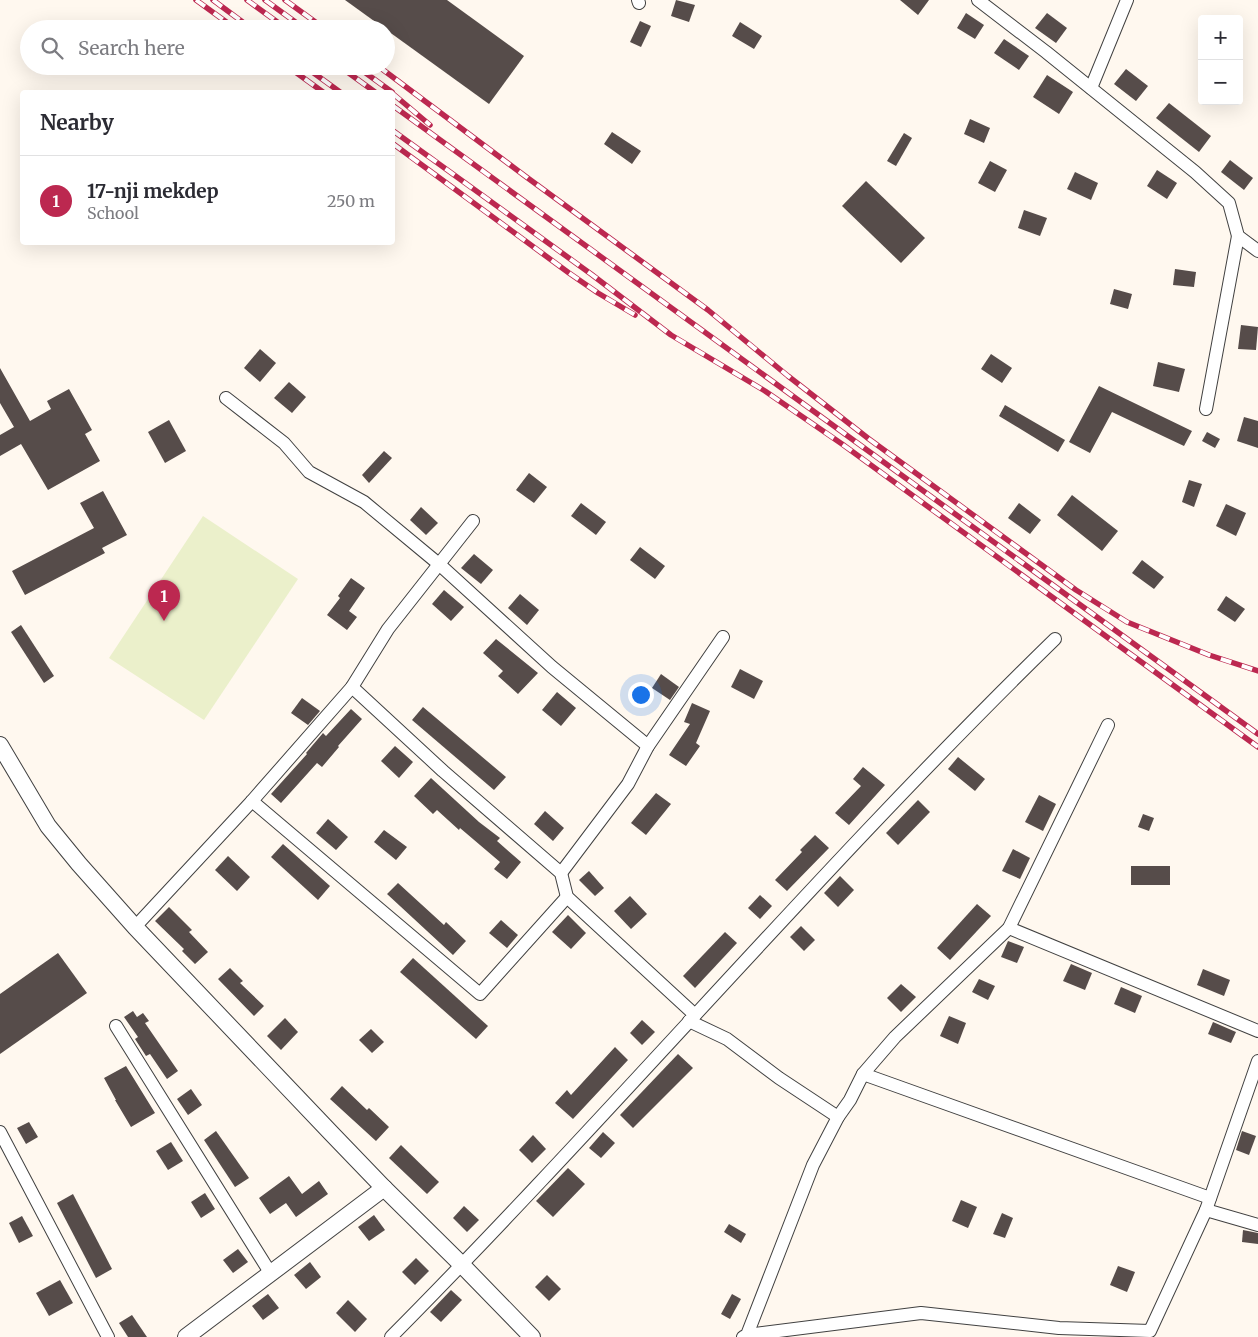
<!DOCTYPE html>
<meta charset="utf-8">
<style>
:root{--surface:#fff;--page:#f7f7f7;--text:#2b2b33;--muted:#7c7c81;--line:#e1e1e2;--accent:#bc2850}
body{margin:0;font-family:Merriweather,serif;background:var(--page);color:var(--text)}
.controls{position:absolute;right:15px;top:15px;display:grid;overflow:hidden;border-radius:5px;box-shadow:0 5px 20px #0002}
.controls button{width:45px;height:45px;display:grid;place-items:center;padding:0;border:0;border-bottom:1px solid var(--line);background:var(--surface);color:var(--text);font:25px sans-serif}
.you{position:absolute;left:640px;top:694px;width:18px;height:18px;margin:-12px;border:4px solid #fff;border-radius:50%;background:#1a73e8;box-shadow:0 0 0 8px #1a73e833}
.badge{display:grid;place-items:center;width:32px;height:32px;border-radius:50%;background:var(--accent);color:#fff;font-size:16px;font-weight:700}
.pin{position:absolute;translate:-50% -41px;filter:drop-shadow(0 1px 2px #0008)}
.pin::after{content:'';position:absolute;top:26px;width:18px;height:15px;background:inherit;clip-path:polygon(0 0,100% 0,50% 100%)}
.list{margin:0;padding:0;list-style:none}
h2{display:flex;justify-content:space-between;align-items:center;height:65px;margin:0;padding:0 20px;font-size:21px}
h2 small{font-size:16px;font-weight:400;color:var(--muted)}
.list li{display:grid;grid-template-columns:32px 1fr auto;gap:15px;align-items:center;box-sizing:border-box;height:90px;padding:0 20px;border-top:1px solid var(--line)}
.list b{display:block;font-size:19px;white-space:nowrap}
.list p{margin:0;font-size:16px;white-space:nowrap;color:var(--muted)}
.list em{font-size:16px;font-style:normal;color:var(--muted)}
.icon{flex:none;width:28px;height:28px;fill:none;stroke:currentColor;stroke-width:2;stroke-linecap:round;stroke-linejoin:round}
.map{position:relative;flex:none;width:1258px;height:1337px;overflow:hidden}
.search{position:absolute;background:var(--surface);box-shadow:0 5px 20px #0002;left:20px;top:20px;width:375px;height:55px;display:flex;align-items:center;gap:12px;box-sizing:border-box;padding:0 18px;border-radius:28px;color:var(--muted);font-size:19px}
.panel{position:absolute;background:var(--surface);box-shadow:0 5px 20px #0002;left:20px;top:90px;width:375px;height:155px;border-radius:5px}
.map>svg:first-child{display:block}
</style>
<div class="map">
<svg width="1258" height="1337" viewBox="0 0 1258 1337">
<rect width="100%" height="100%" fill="#fff8ef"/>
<path fill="#ebf0cb" d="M203,516l95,63 -94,141 -95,-62z"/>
<g fill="#564c4a">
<path d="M345,0h102l77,56 -35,48z"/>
<path d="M676,0l19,5 -6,17 -18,-6z"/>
<path d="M900,0h29l-11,15z"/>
<path d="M966,13l18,12 -9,14 -18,-11z"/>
<path d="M1047,13l20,15 -11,15 -21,-15z"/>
<path d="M640,21l11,5 -10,21 -11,-5z"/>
<path d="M740,22l22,14 -8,13 -22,-13z"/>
<path d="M1004,39l25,17 -10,14 -25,-17z"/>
<path d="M1126,69l22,17 -12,15 -22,-17z"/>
<path d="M1047,75l26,17 -14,22 -26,-17z"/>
<path d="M1169,103l42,33 -12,16 -43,-34z"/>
<path d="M970,119l20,9 -6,15 -20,-9z"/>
<path d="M612,132l29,19 -9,13 -28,-20z"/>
<path d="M904,133l8,5 -16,28 -9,-5z"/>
<path d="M1230,160l23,18 -9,12 -23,-18z"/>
<path d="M990,161l17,9 -12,22 -17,-9z"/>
<path d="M1157,170l20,13 -10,16 -20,-13z"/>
<path d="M1075,172l23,11 -7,17 -24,-11z"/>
<path d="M866,181l59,57 -24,25 -59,-57z"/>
<path d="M1024,210l23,8 -7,18 -22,-8z"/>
<path d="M1175,269l21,3 -2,15 -21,-2z"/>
<path d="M1114,289l18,5 -4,15 -18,-5z"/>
<path d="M1241,325l17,2 -2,23 -18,-1z"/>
<path d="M260,349l16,14 -16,19 -16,-14z"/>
<path d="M991,354l21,14 -10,15 -21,-14z"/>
<path d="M1158,362l27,7 -6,23 -26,-6z"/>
<path d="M0,368l30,53 21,-12 -4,-8 22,-12 23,41 -7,4 15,27 -52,29 -27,-46 -21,12v-21l14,-8 -14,-24z"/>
<path d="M289,382l17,15 -14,16 -18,-15z"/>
<path d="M1099,386l93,45 -8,15 -72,-34 -22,41 -21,-11z"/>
<path d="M1005,405l60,35 -7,12 -59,-36z"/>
<path d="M1244,417l14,4v27l-21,-7z"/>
<path d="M169,420l17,31 -21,12 -17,-31z"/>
<path d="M1207,432l13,7 -5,9 -13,-7z"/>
<path d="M384,451l8,7 -23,25 -7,-8z"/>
<path d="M529,473l18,14 -13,16 -18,-13z"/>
<path d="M1189,480l13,4 -8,23 -12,-5z"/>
<path d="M103,491l24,44 -25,13 3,5 -80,42 -13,-24 82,-43 -14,-25z"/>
<path d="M1072,495l46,36 -16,20 -45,-36z"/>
<path d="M581,503l25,19 -10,13 -25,-19z"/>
<path d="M1019,503l22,17 -11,14 -22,-16z"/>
<path d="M1226,504l20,9 -10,23 -20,-10z"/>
<path d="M421,507l17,16 -12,12 -16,-15z"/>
<path d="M640,547l25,19 -10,13 -25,-19z"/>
<path d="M474,554l19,16 -12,14 -20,-16z"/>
<path d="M1142,560l22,17 -10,12 -22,-16z"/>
<path d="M351,578l14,10 -16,23 8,6 -10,13 -20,-15 13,-17 -2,-2z"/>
<path d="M444,590l20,17 -13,14 -19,-17z"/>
<path d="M520,594l19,16 -12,15 -19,-17z"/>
<path d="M1226,596l19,13 -10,13 -18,-12z"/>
<path d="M21,625l33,51 -10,7 -33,-51z"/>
<path d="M496,639l42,34 -20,21 -20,-18 5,-5 -20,-18z"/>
<path d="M740,669l23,12 -9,18 -23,-12z"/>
<path d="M661,674l18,13 -9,13 -18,-12z"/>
<path d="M557,692l19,16 -15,18 -19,-16z"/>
<path d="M302,698l18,13 -12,14 -17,-12z"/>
<path d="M692,703l18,8 -14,32 4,3 -14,20 -17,-11 21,-31 -6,-2z"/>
<path d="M423,707l83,70 -12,13 -82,-70z"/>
<path d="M351,709l11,10 -24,27 1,1 -17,20 -5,-4 -36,40 -10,-9 36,-40 -1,-1 17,-20 3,3z"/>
<path d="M395,746l18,16 -14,16 -18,-17z"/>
<path d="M958,757l27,22 -10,12 -27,-22z"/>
<path d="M863,767l22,18 -36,40 -14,-12 26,-27 -8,-7z"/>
<path d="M431,778l48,44 21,16 -3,3 24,21 -14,17 -13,-10 6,-7 -40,-34 -1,2 -22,-20 -4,4 -19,-18z"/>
<path d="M656,793l15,11 -25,31 -15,-12z"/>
<path d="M1039,795l17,9 -13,27 -18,-9z"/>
<path d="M918,800l12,12 -32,33 -12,-12z"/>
<path d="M545,811l19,17 -11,13 -19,-17z"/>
<path d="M1143,814l11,4 -5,13 -11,-4z"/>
<path d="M328,819l20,18 -12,13 -20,-17z"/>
<path d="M384,830l23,17 -11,13 -22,-18z"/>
<path d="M815,835l14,13 -42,43 -12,-11 27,-28 -2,-2z"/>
<path d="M283,844l47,42 -12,14 -47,-43z"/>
<path d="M1013,849l17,9 -10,21 -18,-8z"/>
<path d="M228,856l22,21 -13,14 -22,-21z"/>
<rect x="1131" y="866" width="39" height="19"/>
<path d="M589,871l15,17 -9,8 -16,-16z"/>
<path d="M840,876l14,14 -16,17 -14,-14z"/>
<path d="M398,883l46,42 2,-3 20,19 -13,14 -66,-61z"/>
<path d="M760,895l12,11 -12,13 -12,-11z"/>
<path d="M630,896l17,18 -16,15 -17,-18z"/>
<path d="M977,904l14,12 -41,44 -13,-12z"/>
<path d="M169,907l23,23 -3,2 19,20 -13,12 -13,-13 2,-2 -29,-28z"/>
<path d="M568,915l18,18 -15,16 -19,-17z"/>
<path d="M501,920l17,15 -11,13 -18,-15z"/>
<path d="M801,926l14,14 -11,11 -14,-14z"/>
<path d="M725,932l12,11 -42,45 -12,-12z"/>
<path d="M1008,941l16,6 -7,16 -16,-6z"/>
<path d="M58,953l29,40 -87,61v-60z"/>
<path d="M413,958l75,68 -12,13 -76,-67z"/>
<path d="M1071,964l21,9 -7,17 -22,-9z"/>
<path d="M230,968l13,13 -3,2 24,23 -10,10 -36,-37z"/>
<path d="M1203,969l27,11 -6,16 -27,-11z"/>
<path d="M979,979l16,7 -7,14 -16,-8z"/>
<path d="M901,984l15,13 -15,15 -14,-14z"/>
<path d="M1121,987l21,9 -7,17 -21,-9z"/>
<path d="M133,1011l4,6 6,-4 6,8 -4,2 33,48 -11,8 -17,-25 -4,2 -11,-17 3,-2 -14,-20z"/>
<path d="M949,1016l17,7 -8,21 -18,-8z"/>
<path d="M285,1018l13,14 -17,18 -14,-14z"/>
<path d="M642,1020l13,12 -13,13 -12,-12z"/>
<path d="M1213,1022l23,10 -5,11 -23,-9z"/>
<path d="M371,1029l13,13 -12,11 -13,-13z"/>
<path d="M615,1047l13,13 -55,59 -18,-16 12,-13 4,5z"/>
<path d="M678,1054l15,14 -60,60 -13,-13z"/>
<path d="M126,1066l29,47 -24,14 -16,-27h1l-12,-22z"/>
<path d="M342,1086l25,24 2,-2 20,19 -13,14 -46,-42z"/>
<path d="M191,1089l11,16 -14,10 -11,-16z"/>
<path d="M29,1122l9,15 -12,7 -9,-16z"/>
<path d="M216,1131l33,47 -14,9 -31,-47z"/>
<path d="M1242,1131l14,5 -7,19 -13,-5z"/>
<path d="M603,1132l12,11 -14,15 -12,-10z"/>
<path d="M533,1135l13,14 -14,14 -13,-13z"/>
<path d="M171,1142l12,19 -15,9 -12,-19z"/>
<path d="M401,1145l38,37 -12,12 -38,-36z"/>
<path d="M568,1168l17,16 -32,33 -17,-16z"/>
<path d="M289,1176l13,18 17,-13 9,13 -32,23 -10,-14 -16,11 -11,-16z"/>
<path d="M205,1193l10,16 -14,9 -10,-16z"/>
<path d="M73,1194l39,75 -16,9 -39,-75z"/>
<path d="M961,1200l16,7 -9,21 -16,-7z"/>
<path d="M464,1206l15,14 -12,12 -14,-14z"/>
<path d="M1002,1213l11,5 -8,20 -12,-4z"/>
<path d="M374,1215l11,15 -16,11 -11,-14z"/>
<path d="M22,1216l11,20 -14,7 -10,-20z"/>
<path d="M729,1224l17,10 -5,9 -17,-11z"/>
<path d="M1243,1230l15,3v11l-16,-2z"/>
<path d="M238,1249l10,13 -15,11 -10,-13z"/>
<path d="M416,1258l13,13 -14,14 -13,-13z"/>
<path d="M310,1262l11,15 -15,12 -12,-14z"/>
<path d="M1118,1266l17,6 -8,20 -17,-7z"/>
<path d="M547,1275l14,14 -12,12 -14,-14z"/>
<path d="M60,1280l13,23 -24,13 -13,-23z"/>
<path d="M451,1290l11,10 -21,22 -11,-10z"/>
<path d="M268,1294l11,14 -16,12 -11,-14z"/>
<path d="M732,1294l9,5 -11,20 -9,-5z"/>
<path d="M348,1300l19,19 -12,13 -19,-19z"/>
<path d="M132,1315l15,22h-19l-9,-14z"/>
</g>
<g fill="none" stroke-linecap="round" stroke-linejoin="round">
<defs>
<g id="minor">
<path d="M638,0l1,3"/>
<path d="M978,0l68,52 149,120 34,31 9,33 20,15"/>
<path d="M1091,88l36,-88"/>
<path d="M226,398l58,45 25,29 55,30 76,63 112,102 96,79"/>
<path d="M1206,409l32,-173"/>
<path d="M352,687l91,84 118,102 6,24 128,118"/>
<path d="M252,801l228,193 87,-97"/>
<path d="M561,873l67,-89 20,-38 75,-109"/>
<path d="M135,927l117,-126 100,-114 36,-58 85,-108"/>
<path d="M1009,928l249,103"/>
<path d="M689,1021l38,18 52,39 59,39"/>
<path d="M116,1026l155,248"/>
<path d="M863,1074l347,124"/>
<path d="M0,1132l108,205"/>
<path d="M1206,1210l52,15"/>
<path d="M747,1335l174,-22 138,15 91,3 56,-121 52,-149"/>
<path d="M391,1337c226,-228 434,-474 664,-698"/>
<path d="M743,1337l4,-2 66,-170 25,-48 12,-17 13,-26 32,-37 114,-109 99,-203"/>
</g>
<g id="tertiary">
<path d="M0,745l48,81 31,38 56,63 197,207 52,54 78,77 70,72"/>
<path d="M186,1337l198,-149"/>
</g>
</defs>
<use href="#minor" stroke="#414141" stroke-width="14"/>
<use href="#tertiary" stroke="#414141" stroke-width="18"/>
<use href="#minor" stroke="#fff" stroke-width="12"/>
<use href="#tertiary" stroke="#fff" stroke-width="16"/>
<defs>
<g id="rail">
<path d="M196,0l40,29"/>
<path d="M213,0l39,29"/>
<path d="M247,0l40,29"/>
<path d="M265,0l40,29"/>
<path d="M285,0l40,29"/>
<path d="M287,66l36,26"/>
<path d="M304,66l36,26"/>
<path d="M339,66l36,26"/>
<path d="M356,66l36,26"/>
<path d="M378,66l147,110 183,134 80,66 81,63 207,151 51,32 82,33 49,16"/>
<path d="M392,93l38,32"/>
<path d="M392,105l866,629"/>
<path d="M392,130l199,144 80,61 94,56 77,53 416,303"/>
<path d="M392,143l177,130 29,20 37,22"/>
</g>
</defs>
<use href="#rail" stroke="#bc2850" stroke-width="5.5"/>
<use href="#rail" stroke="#fff" stroke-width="4" stroke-dasharray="11" stroke-linecap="butt"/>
</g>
</svg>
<div class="controls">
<button>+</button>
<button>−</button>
</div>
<div class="you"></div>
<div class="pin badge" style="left:164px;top:621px">1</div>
<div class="search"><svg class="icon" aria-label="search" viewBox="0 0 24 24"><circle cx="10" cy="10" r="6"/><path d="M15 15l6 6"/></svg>Search here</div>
<section class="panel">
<h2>Nearby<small></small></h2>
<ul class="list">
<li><span class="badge">1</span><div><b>17-nji mekdep</b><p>School</p></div><em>250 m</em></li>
</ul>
</section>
</div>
